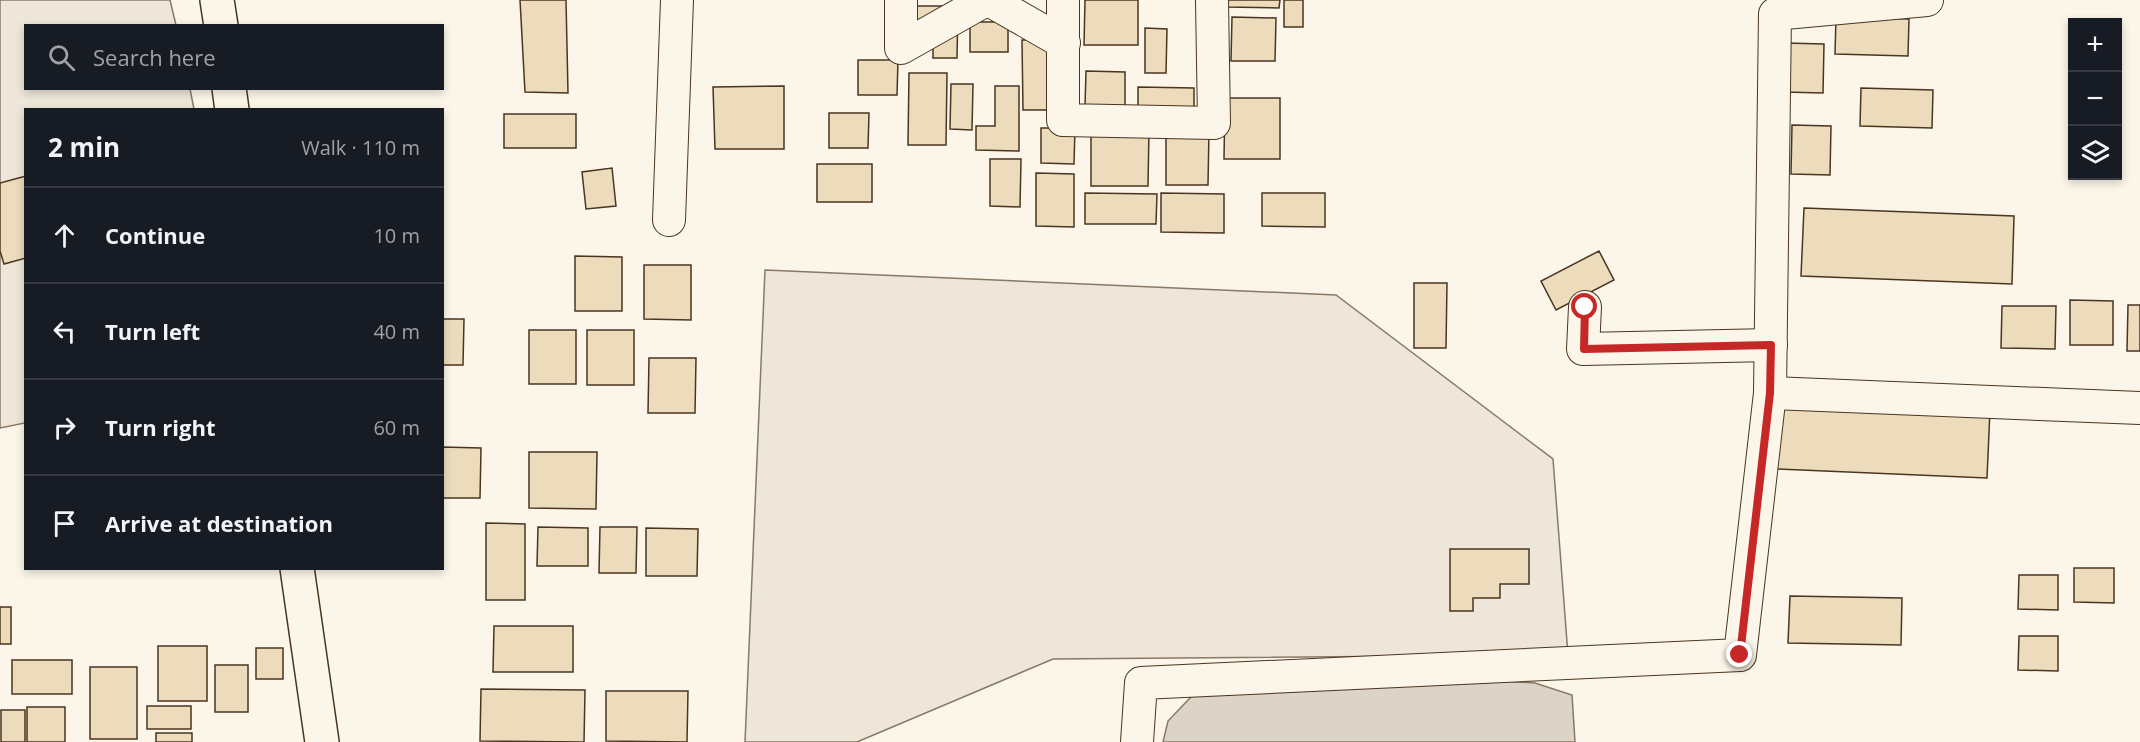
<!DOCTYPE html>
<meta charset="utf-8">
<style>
:root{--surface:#171b24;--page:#242831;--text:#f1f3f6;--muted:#9ea1a6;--line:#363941}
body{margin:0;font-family:"Open Sans",sans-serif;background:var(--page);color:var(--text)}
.controls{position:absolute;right:18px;top:18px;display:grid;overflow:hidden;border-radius:0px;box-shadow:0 3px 9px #0003}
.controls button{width:54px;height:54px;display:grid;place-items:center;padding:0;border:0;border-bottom:2px solid var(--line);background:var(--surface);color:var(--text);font:30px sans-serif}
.stop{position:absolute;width:18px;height:18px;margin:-14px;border:4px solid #c62828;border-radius:50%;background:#fff}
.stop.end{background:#c62828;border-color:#fff;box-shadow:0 2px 6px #0008}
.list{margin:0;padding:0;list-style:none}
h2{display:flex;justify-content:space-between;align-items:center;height:78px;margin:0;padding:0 24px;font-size:26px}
h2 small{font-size:20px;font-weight:400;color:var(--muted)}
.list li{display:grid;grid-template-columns:39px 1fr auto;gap:18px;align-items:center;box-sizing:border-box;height:96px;padding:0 24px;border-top:2px solid var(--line)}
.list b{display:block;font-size:22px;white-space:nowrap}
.list em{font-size:20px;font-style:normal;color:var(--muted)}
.icon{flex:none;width:33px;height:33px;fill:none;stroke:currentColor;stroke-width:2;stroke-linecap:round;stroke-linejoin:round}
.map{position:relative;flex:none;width:2140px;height:742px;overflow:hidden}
.search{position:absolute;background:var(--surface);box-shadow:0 3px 9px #0003;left:24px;top:24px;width:420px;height:66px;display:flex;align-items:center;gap:15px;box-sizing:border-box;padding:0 21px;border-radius:0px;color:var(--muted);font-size:22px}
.panel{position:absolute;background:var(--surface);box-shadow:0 3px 9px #0003;left:24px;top:108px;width:420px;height:462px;border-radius:0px}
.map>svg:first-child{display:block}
</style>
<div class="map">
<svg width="2140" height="742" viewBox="0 0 2140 742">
<rect width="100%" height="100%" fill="#fbf6e9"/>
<g fill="#ede6d9" stroke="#887966" stroke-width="1.5">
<path d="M0,0h170l6,25 -150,1v62l164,1 4,20 -168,1 -1,313 -25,5z"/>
<path d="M765,270l571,25 217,164 15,196 -515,4 -196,83h-112z"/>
</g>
<path fill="#dcd4c6" stroke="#887966" stroke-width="1.5" d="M1245,676l227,3 63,4 37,12 3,47h-412l5,-21 23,-24z"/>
<g fill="#ecdcbc" stroke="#4a3520" stroke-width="1.5">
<path d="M520,0h46l2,93 -43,-1z"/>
<path d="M1085,0h53v45h-54z"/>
<path d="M1226,0h54l-1,8 -53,-1z"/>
<rect x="1284" y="0" width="19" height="27"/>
<path d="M912,6h46l-1,52h-24v-19l-21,-1z"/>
<path d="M1232,17l44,1 -1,43h-44z"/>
<path d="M1836,17l73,2 -1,37 -73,-2z"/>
<rect x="970" y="22" width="38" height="30"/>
<path d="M1145,28l22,1 -1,44h-21z"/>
<path d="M1053,39v71h-30l-1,-70z"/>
<path d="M1785,43l39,1 -1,49 -39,-1z"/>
<path d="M858,60h40l-1,35h-39z"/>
<path d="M1086,71l39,1v34h-40z"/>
<path d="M909,73h38l-1,72h-38z"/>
<path d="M951,84h22l-1,46 -22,-1z"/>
<path d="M784,86v63h-69l-2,-62z"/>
<path d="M995,86h24v65l-43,-1v-24h19z"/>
<path d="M1138,87l56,1v25h-56z"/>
<path d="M1861,88l72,2 -1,38 -72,-2z"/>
<path d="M1225,98h55v61h-56z"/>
<path d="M829,113h40l-1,35h-39z"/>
<rect x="504" y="114" width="72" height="34"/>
<path d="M1792,125l39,1 -1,49 -39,-1z"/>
<path d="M1041,128h34l-1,36 -33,-1z"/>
<path d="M1091,129h58l-1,57h-57z"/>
<path d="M1166,130h43l-1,55h-42z"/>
<path d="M990,159h31l-1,48 -30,-1z"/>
<rect x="817" y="164" width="55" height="38"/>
<path d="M612,168l4,38 -30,3 -4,-37z"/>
<path d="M1036,173l38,1v53l-38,-1z"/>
<path d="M26,176v82l-22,6 -4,-13v-68z"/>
<path d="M1085,193l72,1 -1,30h-71z"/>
<path d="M1161,193l63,1v39l-63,-1z"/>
<path d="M1262,193h63v34l-63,-1z"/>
<path d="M1804,208l210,8 -2,68 -211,-8z"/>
<path d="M1599,251l15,29 -58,30 -15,-29z"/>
<path d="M575,256l47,1v54h-47z"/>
<path d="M644,265h47v55l-47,-1z"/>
<path d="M1414,283h33l-1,65h-32z"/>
<path d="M2070,300l43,1v44h-43z"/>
<path d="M2128,305h12v46h-13z"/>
<path d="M2002,306h54l-1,43 -54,-1z"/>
<path d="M442,319h22l-1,46h-21z"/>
<rect x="529" y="330" width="47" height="54"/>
<rect x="587" y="330" width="47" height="55"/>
<path d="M649,358h47l-1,55h-47z"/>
<path d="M1779,401l211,9 -3,68 -211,-9z"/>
<path d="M442,447l39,1 -1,50h-38z"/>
<path d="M529,452h68l-1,57 -67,-1z"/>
<path d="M486,523l39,1v76h-39z"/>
<path d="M538,527l50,1v38h-51z"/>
<path d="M600,527h37l-1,46h-37z"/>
<path d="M646,528l52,1 -1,47h-51z"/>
<path d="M1450,549h79v35h-29v14h-27v13h-23z"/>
<path d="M2074,568h40v35l-40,-1z"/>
<path d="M2019,575h39v35l-40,-1z"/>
<path d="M1790,596l112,2 -1,47 -113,-2z"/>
<rect x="0" y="607" width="11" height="37"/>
<path d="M494,626h79v46h-80z"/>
<path d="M2019,636h39v35l-40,-1z"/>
<rect x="158" y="646" width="49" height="55"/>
<rect x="256" y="648" width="27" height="31"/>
<rect x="12" y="660" width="60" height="34"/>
<rect x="215" y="665" width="33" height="47"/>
<rect x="90" y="667" width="47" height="72"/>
<path d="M481,689l104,1 -1,52 -104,-1z"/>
<path d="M606,691h82l-1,51 -81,-1z"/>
<rect x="147" y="706" width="44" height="23"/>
<rect x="27" y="707" width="38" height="35"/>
<rect x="1" y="710" width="24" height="32"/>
<rect x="156" y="733" width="36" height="9"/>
</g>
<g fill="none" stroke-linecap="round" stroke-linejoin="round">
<defs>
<g id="minor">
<path d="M901,0v48l85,-48"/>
<path d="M989,0l75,43"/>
<path d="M1063,0v120l151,3 -2,-123"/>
<path d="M669,220l8,-220"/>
<path d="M1585,307l-2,42 188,-4"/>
<path d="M1770,393l370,15"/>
<path d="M1137,742l4,-59 599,-28 30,-262 5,-379 152,-14"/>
</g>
<g id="trunk">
<path d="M217,0l4,26"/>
<path d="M229,88l3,22"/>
<path d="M297,568l25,174"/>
</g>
</defs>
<use href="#minor" stroke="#4a3520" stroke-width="34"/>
<use href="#trunk" stroke="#4a3520" stroke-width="36"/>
<use href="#minor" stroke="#fbf6e9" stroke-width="32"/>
<use href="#trunk" stroke="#fbf6e9" stroke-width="33"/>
</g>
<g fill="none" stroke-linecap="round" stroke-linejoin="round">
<path stroke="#c62828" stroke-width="8" d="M1585,307l-1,42 187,-4 -1,48 -30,262"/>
</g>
</svg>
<div class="controls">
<button>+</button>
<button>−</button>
<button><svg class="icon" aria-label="layers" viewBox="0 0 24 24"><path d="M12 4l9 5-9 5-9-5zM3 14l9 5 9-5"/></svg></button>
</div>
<div class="stop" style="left:1585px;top:307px"></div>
<div class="stop end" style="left:1740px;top:655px"></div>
<div class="search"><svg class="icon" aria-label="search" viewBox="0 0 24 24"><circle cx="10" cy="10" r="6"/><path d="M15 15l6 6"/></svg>Search here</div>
<section class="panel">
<h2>2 min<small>Walk · 110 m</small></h2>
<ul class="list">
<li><svg class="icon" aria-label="ahead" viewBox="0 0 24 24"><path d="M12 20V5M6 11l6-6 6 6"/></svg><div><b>Continue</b></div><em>10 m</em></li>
<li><svg class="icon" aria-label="left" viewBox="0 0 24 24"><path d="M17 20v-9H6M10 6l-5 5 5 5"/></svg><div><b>Turn left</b></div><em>40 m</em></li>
<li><svg class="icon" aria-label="right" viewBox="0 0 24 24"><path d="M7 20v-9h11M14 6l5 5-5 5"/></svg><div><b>Turn right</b></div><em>60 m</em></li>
<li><svg class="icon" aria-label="arrive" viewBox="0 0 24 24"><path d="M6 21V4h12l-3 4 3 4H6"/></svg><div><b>Arrive at destination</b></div></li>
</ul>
</section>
</div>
